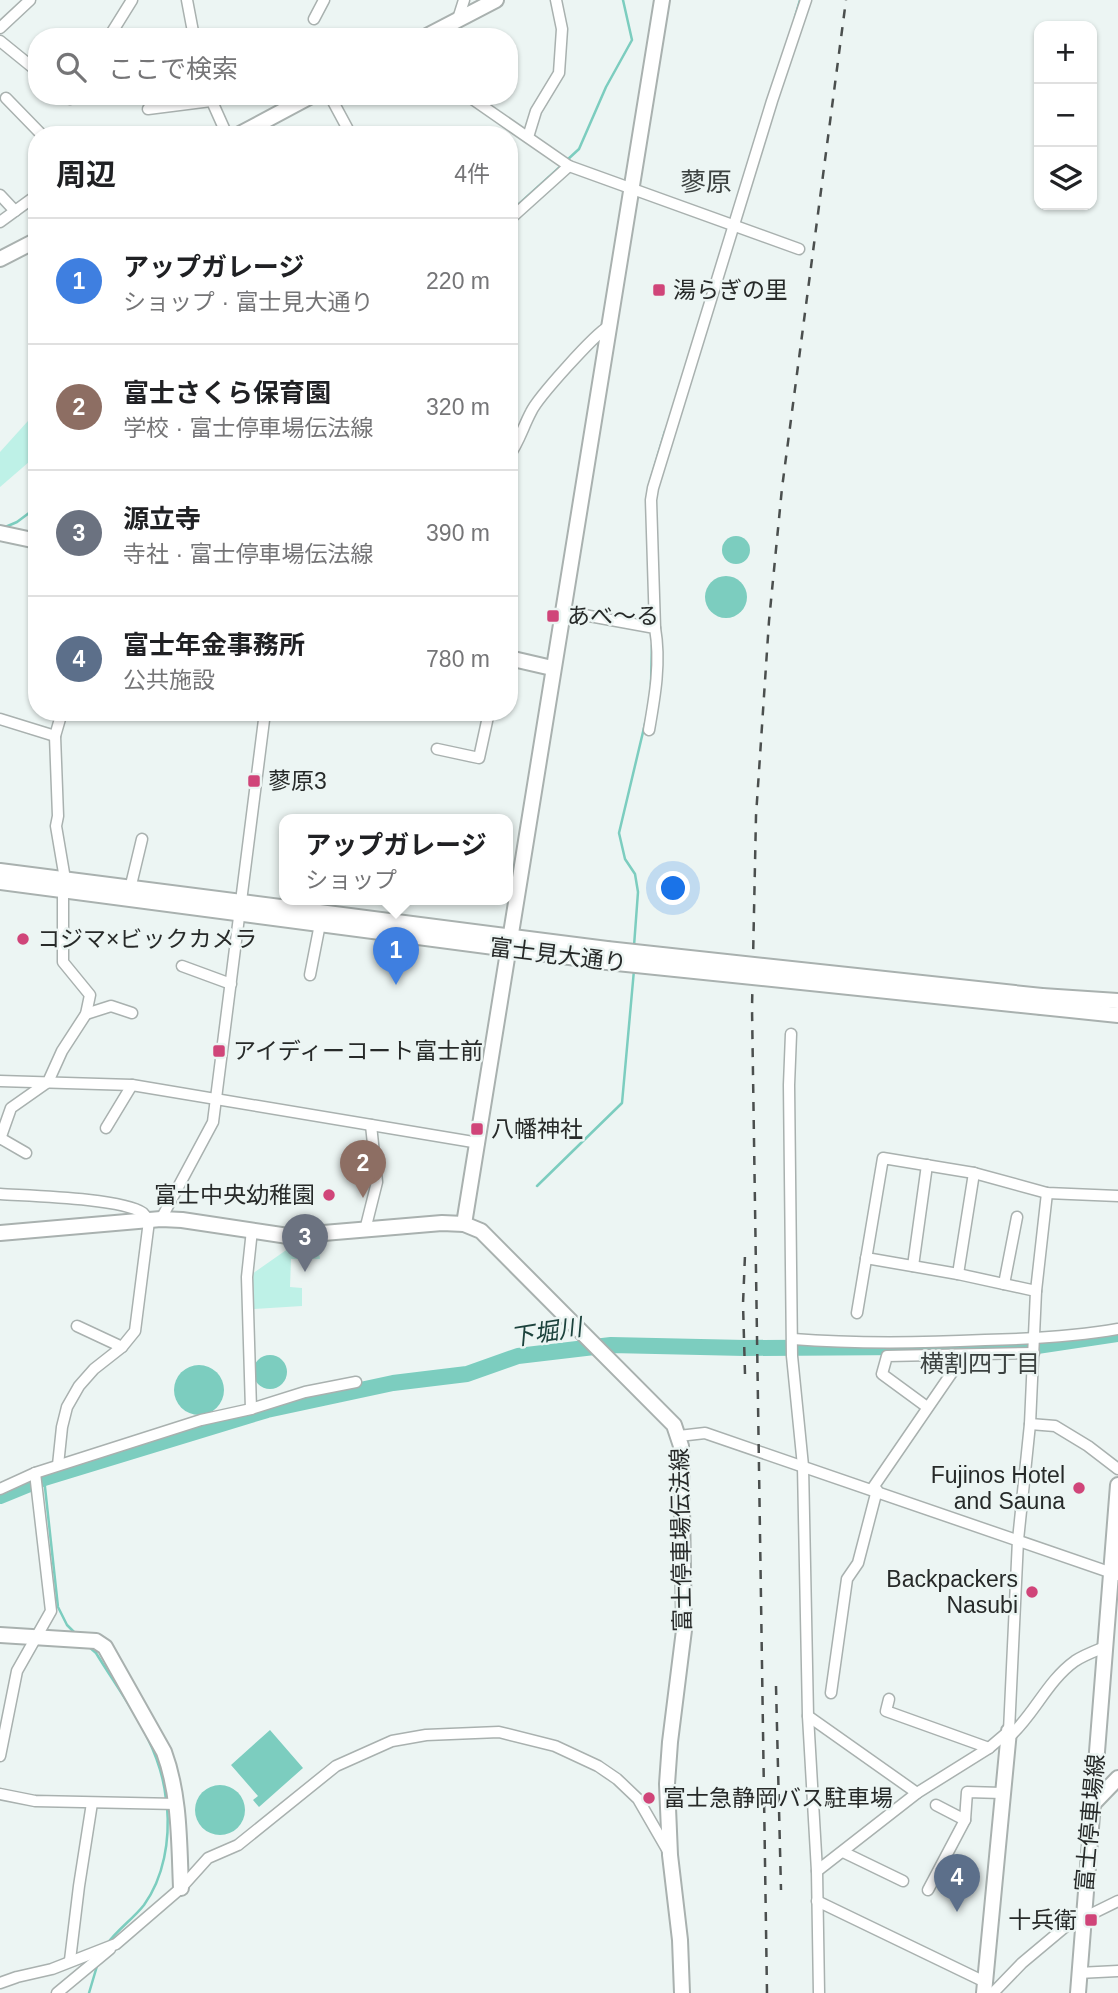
<!DOCTYPE html>
<html lang="ja">
<meta charset="utf-8">
<style>
:root{--surface:#fff;--page:#f2f2f2;--text:#202124;--muted:#757577;--line:#e0e0e0;--accent:#d04579}
body{margin:0;font-family:Arial,"Noto Sans JP",sans-serif;background:var(--page);color:var(--text)}
.controls{position:absolute;right:21px;top:21px;display:grid;overflow:hidden;border-radius:14px;box-shadow:0 2px 5px #0004}
.controls button{width:63px;height:63px;display:grid;place-items:center;padding:0;border:0;border-bottom:2px solid var(--line);background:var(--surface);color:var(--text);font:35px sans-serif}
.you{position:absolute;left:674px;top:889px;width:24px;height:24px;margin:-18px;border:5px solid #fff;border-radius:50%;background:#1a73e8;box-shadow:0 0 0 10px #1a73e833}
.badge{display:grid;place-items:center;width:46px;height:46px;border-radius:50%;background:var(--accent);color:#fff;font-size:23px;font-weight:700}
.pin{position:absolute;translate:-50% -58px;filter:drop-shadow(0 2px 4px #0008)}
.pin::after{content:'';position:absolute;top:37px;width:24px;height:21px;background:inherit;clip-path:polygon(0 0,100% 0,50% 100%)}
.popup{position:absolute;left:279px;top:814px;width:234px;height:91px;box-sizing:border-box;display:grid;place-content:center;border-radius:14px;background:var(--surface);filter:drop-shadow(0 2px 5px #0005);font-size:23px;white-space:nowrap;color:var(--muted)}
.popup b{font-size:26px;color:var(--text)}
.popup::after{content:'';position:absolute;left:50%;top:100%;margin-left:-14px;border:14px solid transparent;border-top-color:var(--surface)}
.list{margin:0;padding:0;list-style:none}
h2{display:flex;justify-content:space-between;align-items:center;height:91px;margin:0;padding:0 28px;font-size:30px}
h2 small{font-size:23px;font-weight:400;color:var(--muted)}
.list li{display:grid;grid-template-columns:46px 1fr auto;gap:21px;align-items:center;box-sizing:border-box;height:126px;padding:0 28px;border-top:2px solid var(--line)}
.list b{display:block;font-size:26px;white-space:nowrap}
.list p{margin:0;font-size:23px;white-space:nowrap;color:var(--muted)}
.list em{font-size:23px;font-style:normal;color:var(--muted)}
.icon{flex:none;width:38px;height:38px;fill:none;stroke:currentColor;stroke-width:2;stroke-linecap:round;stroke-linejoin:round}
.map{position:relative;flex:none;width:1118px;height:1993px;overflow:hidden}
.search{position:absolute;background:var(--surface);box-shadow:0 2px 5px #0004;left:28px;top:28px;width:490px;height:77px;display:flex;align-items:center;gap:18px;box-sizing:border-box;padding:0 24px;border-radius:28px;color:var(--muted);font-size:26px}
.panel{position:absolute;background:var(--surface);box-shadow:0 2px 5px #0004;left:28px;top:126px;width:490px;height:595px;border-radius:28px}
.map>svg:first-child{display:block}
</style>
<div class="map">
<svg width="1118" height="1993" viewBox="0 0 1118 1993">
<rect width="100%" height="100%" fill="#ecf5f3"/>
<g fill="#bef1e7">
<path d="M37,411v44l-37,32v-35z"/>
<path d="M318,1245l2,14h-29l-1,28 12,1v18l-48,3 -2,-35 40,-28z"/>
</g>
<g fill="#7ccdbf">
<circle cx="736" cy="550" r="14"/>
<circle cx="726" cy="597" r="21"/>
<circle cx="270" cy="1372" r="17"/>
<circle cx="199" cy="1390" r="25"/>
<path d="M270,1730l33,38 -44,39 -6,-7 5,-4 -27,-31z"/>
<circle cx="220" cy="1810" r="25"/>
</g>
<g fill="none" stroke-linecap="round" stroke-linejoin="round">
<g stroke="#7ccdbf" stroke-width="2.5">
<path d="M795,17l5,-17"/>
<path d="M566,161l13,-12 27,-62 26,-47 -9,-40"/>
<path d="M509,213l52,-47"/>
<path d="M649,485l16,-54"/>
<path d="M3,528l14,-6 20,-15"/>
<path d="M651,684l1,-39"/>
<path d="M634,946l4,-54 -3,-18 -10,-15 -6,-26 29,-122"/>
<path d="M537,1186l85,-83 12,-133"/>
<path d="M44,1478l14,129 9,18 9,9"/>
<path d="M88,1646l8,7c28,46 65,91 70,147"/>
<path d="M107,1944c11,-15 26,-25 37,-39 20,-28 26,-65 23,-99"/>
<path d="M89,1993l8,-27"/>
</g>
<path stroke="#7ccdbf" stroke-width="16" d="M0,1496l44,-18 223,-68 126,-27 74,-9 51,-18 93,-11 134,3 292,-2 81,-12"/>
<defs>
<g id="street">
<path d="M187,0l7,37"/>
<path d="M314,19l10,-19"/>
<path d="M458,19l6,-19"/>
<path d="M0,28l30,-28"/>
<path d="M109,37l23,-37"/>
<path d="M0,41l37,30"/>
<path d="M67,96l3,3 1,-3"/>
<path d="M330,96l21,39"/>
<path d="M468,96l101,70 230,83"/>
<path d="M210,97l17,38"/>
<path d="M6,98l36,37"/>
<path d="M148,109l63,-8"/>
<path d="M528,137l8,-26 23,-38 3,-44 -6,-29"/>
<path d="M0,195l15,16"/>
<path d="M509,220l60,-54"/>
<path d="M0,222l37,-27"/>
<path d="M509,456c10,-14 14,-29 22,-44 7,-15 64,-78 77,-85"/>
<path d="M562,611l93,17c6,34 0,68 -6,102"/>
<path d="M655,628l-4,-128 2,-12 119,-387 34,-101"/>
<path d="M62,712l-7,24 3,80 -2,10 9,53"/>
<path d="M0,719l55,17"/>
<path d="M437,749l42,9 10,-46"/>
<path d="M130,889l12,-50"/>
<path d="M182,966l49,18"/>
<path d="M310,975l10,-51"/>
<path d="M86,1014l25,-8 21,7"/>
<path d="M791,1034l-2,51 3,271 11,110 5,250 9,155 2,122"/>
<path d="M0,1081l132,4 347,58"/>
<path d="M106,1128l26,-43"/>
<path d="M0,1138l26,15"/>
<path d="M0,1139l11,-31 37,-26 14,-31 24,-37 4,-19 -27,-33v-71"/>
<path d="M0,1194c29,2 121,4 143,19 1,1 5,6 6,8l-14,110 -13,16 -28,22 -15,17 -12,21 -5,20 -4,38"/>
<path d="M161,1219l52,-97 52,-410"/>
<path d="M365,1230l12,-48 -6,-57"/>
<path d="M866,1258l92,16 78,17"/>
<path d="M913,1266l14,-101"/>
<path d="M958,1274l16,-101"/>
<path d="M1004,1284l13,-67"/>
<path d="M857,1313l26,-155 91,15 73,20 71,3"/>
<path d="M77,1326l45,21"/>
<path d="M793,1339c64,5 128,4 192,1 44,-1 90,-3 133,-11"/>
<path d="M927,1407l-45,-33 5,-18 147,-3"/>
<path d="M251,1409l-4,-132 5,-47"/>
<path d="M1030,1424l25,2 33,20 30,23"/>
<path d="M679,1436l26,-3 413,142"/>
<path d="M0,1489l35,-16 166,-53 50,-11 54,-17 51,-10"/>
<path d="M872,1489l92,-134"/>
<path d="M831,1693l16,-114 11,-16 19,-73"/>
<path d="M889,1699l-3,12 103,37"/>
<path d="M808,1716l109,77"/>
<path d="M1009,1737c25,-22 38,-56 66,-76 9,-6 20,-10 30,-14"/>
<path d="M0,1756l17,-85 34,-60 -16,-138"/>
<path d="M0,1794l35,7 142,3"/>
<path d="M936,1805l29,15"/>
<path d="M843,1852l60,29"/>
<path d="M817,1871l100,-78 72,-45 20,-17 9,-191 12,-116 6,-133 11,-98"/>
<path d="M928,1890l37,-70 2,-28 35,1"/>
<path d="M817,1901l168,81"/>
<path d="M70,1960l9,-74 13,-83"/>
<path d="M1078,1973l40,-2"/>
<path d="M0,1983l17,-6 35,-8 64,-25 65,-56 27,-30 30,-13 98,-79 56,-25 34,-6 73,-3 56,14 43,20 19,13 21,20 30,52"/>
<path d="M57,1993l53,-44"/>
<path d="M993,1993l29,-30 43,-36 53,-26"/>
</g>
<g id="secondary">
<path d="M425,37l71,-37"/>
<path d="M238,135l73,-39"/>
<path d="M0,259l37,-19"/>
<path d="M0,533l37,8"/>
<path d="M509,658l43,10"/>
<path d="M0,871l607,78"/>
<path d="M0,882l607,80"/>
<path d="M1042,996l76,5"/>
<path d="M1041,1007l77,8"/>
<path d="M464,1224l198,-1224"/>
<path d="M0,1233l161,-14 21,1 106,16 154,-13 22,1 17,7 193,194 7,21 3,184 -14,112 -3,42 3,71 10,85 2,53"/>
<path d="M0,1635l96,6 9,6 59,105c16,43 15,90 17,136"/>
<path d="M1092,1805l26,-27"/>
<path d="M984,1993l25,-262"/>
<path d="M1078,1993l40,-508"/>
</g>
</defs>
<use href="#street" stroke="#a9b1af" stroke-width="13"/>
<use href="#secondary" stroke="#a9b1af" stroke-width="18"/>
<use href="#street" stroke="#fff" stroke-width="10"/>
<use href="#secondary" stroke="#fff" stroke-width="14"/>
<g stroke="#4b4f4e" stroke-width="2.5" stroke-dasharray="9 9" stroke-linecap="butt">
<path d="M745,1374l-2,-70 2,-49"/>
<path d="M776,1686l5,204"/>
<path d="M767,1993l-15,-985 4,-192 13,-195 13,-133 64,-488"/>
</g>
<defs>
<g id="secondary-bridge">
<path d="M607,949l435,47"/>
<path d="M607,962l434,45"/>
</g>
</defs>
<use href="#secondary-bridge" stroke="#a9b1af" stroke-width="18" stroke-linecap="butt"/>
<use href="#secondary-bridge" stroke="#fff" stroke-width="14"/>
</g>
<g fill="#d04579" stroke="#ecf5f3" stroke-width="2.5">
<rect x="652" y="283" width="14" height="14" rx="3.5"/>
<rect x="546" y="609" width="14" height="14" rx="3.5"/>
<rect x="247" y="774" width="14" height="14" rx="3.5"/>
<circle cx="23" cy="939" r="7"/>
<rect x="212" y="1044" width="14" height="14" rx="3.5"/>
<rect x="470" y="1122" width="14" height="14" rx="3.5"/>
<circle cx="329" cy="1195" r="7"/>
<circle cx="1079" cy="1488" r="7"/>
<circle cx="1032" cy="1592" r="7"/>
<circle cx="649" cy="1798" r="7"/>
<rect x="1084" y="1913" width="14" height="14" rx="3.5"/>
</g>
<g text-anchor="middle" dominant-baseline="central" stroke-width="5" stroke-linejoin="round" paint-order="stroke">
<g font-size="23" fill="#272a29" stroke="#ecf5f3" text-anchor="start">
<text x="673" y="290">湯らぎの里</text>
<text x="567" y="616">あべ〜る</text>
<text x="268" y="781">蓼原3</text>
<text x="37" y="939">コジマ×ビックカメラ</text>
<text x="233" y="1051">アイディーコート富士前</text>
<text x="491" y="1129">八幡神社</text>
<text x="315" y="1195" text-anchor="end">富士中央幼稚園</text>
<text x="1065" y="1475" text-anchor="end">Fujinos Hotel<tspan x="1065" dy="26">and Sauna</tspan></text>
<text x="1018" y="1579" text-anchor="end">Backpackers<tspan x="1018" dy="26">Nasubi</tspan></text>
<text x="663" y="1798">富士急静岡バス駐車場</text>
<text x="1077" y="1920" text-anchor="end">十兵衛</text>
</g>
<g font-size="23" fill="#272a29" stroke="#ecf5f3">
<text transform="translate(558 955) rotate(7)">富士見大通り</text>
<text transform="translate(681 1540) rotate(-91)">富士停車場伝法線</text>
<text transform="translate(1090 1823) rotate(-85)">富士停車場線</text>
</g>
<g font-size="24" font-style="italic" fill="#1c423c" stroke="#ecf5f3">
<text transform="translate(546 1332) rotate(-9)">下堀川</text>
</g>
<g font-size="24" fill="#3c4241" stroke="#ecf5f3">
<text x="980" y="1363">横割四丁目</text>
</g>
<g font-size="26" fill="#3c4241" stroke="#ecf5f3">
<text x="706" y="182">蓼原</text>
</g>
</g>
</svg>
<div class="controls">
<button>+</button>
<button>−</button>
<button><svg class="icon" aria-label="layers" viewBox="0 0 24 24"><path d="M12 4l9 5-9 5-9-5zM3 14l9 5 9-5"/></svg></button>
</div>
<div class="you"></div>
<div class="pin badge" style="left:396px;top:985px;background:#3f7fe0">1</div>
<div class="popup"><b>アップガレージ</b>ショップ</div>
<div class="pin badge" style="left:363px;top:1198px;background:#8d6e63">2</div>
<div class="pin badge" style="left:305px;top:1272px;background:#6b7280">3</div>
<div class="pin badge" style="left:957px;top:1912px;background:#5c6f8a">4</div>
<div class="search"><svg class="icon" aria-label="search" viewBox="0 0 24 24"><circle cx="10" cy="10" r="6"/><path d="M15 15l6 6"/></svg>ここで検索</div>
<section class="panel">
<h2>周辺<small>4件</small></h2>
<ul class="list">
<li><span class="badge" style="background:#3f7fe0">1</span><div><b>アップガレージ</b><p>ショップ · 富士見大通り</p></div><em>220 m</em></li>
<li><span class="badge" style="background:#8d6e63">2</span><div><b>富士さくら保育園</b><p>学校 · 富士停車場伝法線</p></div><em>320 m</em></li>
<li><span class="badge" style="background:#6b7280">3</span><div><b>源立寺</b><p>寺社 · 富士停車場伝法線</p></div><em>390 m</em></li>
<li><span class="badge" style="background:#5c6f8a">4</span><div><b>富士年金事務所</b><p>公共施設</p></div><em>780 m</em></li>
</ul>
</section>
</div>
